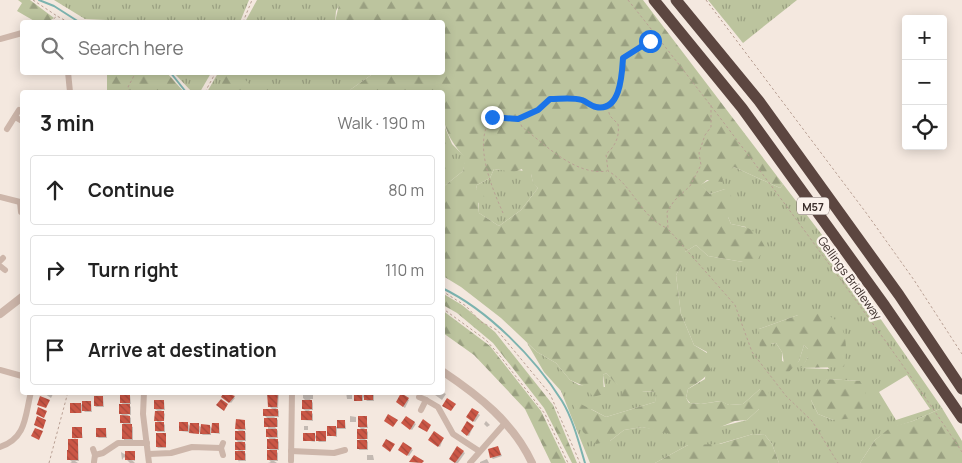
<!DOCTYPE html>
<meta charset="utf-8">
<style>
:root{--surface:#fff;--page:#f6f6f6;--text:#222;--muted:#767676;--line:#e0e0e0}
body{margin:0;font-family:Manrope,sans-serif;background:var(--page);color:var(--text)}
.controls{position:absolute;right:15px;top:15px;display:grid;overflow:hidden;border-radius:5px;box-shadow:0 2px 12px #0003}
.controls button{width:45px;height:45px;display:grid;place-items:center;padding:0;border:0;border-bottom:1px solid var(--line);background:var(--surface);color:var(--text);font:25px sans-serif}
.stop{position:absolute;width:15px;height:15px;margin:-11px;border:4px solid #1a73e8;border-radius:50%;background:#fff}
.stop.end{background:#1a73e8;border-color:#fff;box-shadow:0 1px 5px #0008}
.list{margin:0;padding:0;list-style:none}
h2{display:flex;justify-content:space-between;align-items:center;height:65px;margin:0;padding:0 20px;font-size:21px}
h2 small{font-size:16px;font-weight:400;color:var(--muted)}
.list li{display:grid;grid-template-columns:32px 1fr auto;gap:15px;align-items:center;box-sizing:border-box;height:70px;margin:0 10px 10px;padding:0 10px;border:1px solid var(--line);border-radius:5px}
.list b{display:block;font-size:19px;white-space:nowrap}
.list em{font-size:16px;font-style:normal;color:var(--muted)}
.icon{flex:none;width:28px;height:28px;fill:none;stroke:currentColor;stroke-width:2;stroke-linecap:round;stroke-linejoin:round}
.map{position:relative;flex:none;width:962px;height:463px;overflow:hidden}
.search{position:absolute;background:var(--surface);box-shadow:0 2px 12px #0003;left:20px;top:20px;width:425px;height:55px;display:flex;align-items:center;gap:12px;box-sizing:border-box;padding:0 18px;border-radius:5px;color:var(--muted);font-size:19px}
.panel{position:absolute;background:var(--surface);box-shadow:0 2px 12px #0003;left:20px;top:90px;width:425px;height:305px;border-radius:5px}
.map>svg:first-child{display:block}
</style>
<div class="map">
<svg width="962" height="463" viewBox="0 0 962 463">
<defs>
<pattern id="grass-tufts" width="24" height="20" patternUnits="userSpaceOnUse" patternTransform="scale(1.25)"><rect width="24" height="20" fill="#bcc49e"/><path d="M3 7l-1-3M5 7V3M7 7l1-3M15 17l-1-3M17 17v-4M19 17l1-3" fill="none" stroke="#9aa081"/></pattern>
<pattern id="forest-firs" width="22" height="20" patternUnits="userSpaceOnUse" patternTransform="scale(1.25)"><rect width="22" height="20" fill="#bcc49e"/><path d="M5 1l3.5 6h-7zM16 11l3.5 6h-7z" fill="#9aa081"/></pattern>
<pattern id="building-back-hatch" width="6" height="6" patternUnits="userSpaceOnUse" patternTransform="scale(1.25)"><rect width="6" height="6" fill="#cb5746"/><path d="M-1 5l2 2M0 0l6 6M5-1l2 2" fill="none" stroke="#a6483b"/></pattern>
</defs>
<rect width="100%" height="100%" fill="#f4e8df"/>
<g fill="url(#grass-tufts)" fill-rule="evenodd">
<path d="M54,0h195l-9,22h-128l-6,-2 -21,-1z"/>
<path d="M257,0h83l1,2 -5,9 -1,11h-90z"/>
<path d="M708,0h89l-54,43z"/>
<path d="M174,73h37l-11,19h-8z"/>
<path d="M218,73h156l-27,19h-140z"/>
<path d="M442,120l10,24 14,14 -3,13 -20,16z"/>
<path d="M734,167l46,21 3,-4 46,60 113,164 -29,13 -22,7 -16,12 -15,23h-81l-7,-19 -7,-9 -12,-1 -41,12 -24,-1 -33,18h-65l-29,-72 -17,-19 -17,-29 10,9 19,11 14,17 9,5 26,2 -2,-12 3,-2 17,17 34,2 -2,10 -49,15 -15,-8 19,32 14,-11 18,-3 16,3 61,-3 28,-7 12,-11 1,-20 -17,15 -14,1 -9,-4 -19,3 -11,-1 -4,-5 2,-9 17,-10 2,-27 -13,-7 -13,-31 -5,-39 5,-9 4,-14 11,-7 12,11 35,6 3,-35 -15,-3 -3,-7 -3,-28 -15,5 -10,-9zM798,315l31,54 -27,-1 6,-11v-8l-4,-4 -5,16 -6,4 -11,-4v-9l-6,-9 -5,1 -12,-15zM907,375l23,34 -34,11 -17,-28zM827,379l33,2 -27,39 -15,-6 -7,-14z"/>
<path d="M494,169c14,3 25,-2 37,5l2,8 5,6 -17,22 -22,16 -20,-13 -1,-20 -2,-4 1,-4 13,-7z"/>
</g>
<g fill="url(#forest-firs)" fill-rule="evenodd">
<path d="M18,0h12l24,18 -6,4h-12l-19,-11 5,-8z"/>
<path d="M340,0h303l140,184 -3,4 -46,-21 -9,7 -3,8 -15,-2 -6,5 9,9 15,-5 6,6 1,15 -4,7 3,7c20,4 25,5 34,23l-7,12 -15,3 -35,-6 -12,-11 -11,7 6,12 -10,2 -5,9 5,39 13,31 21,13c-4,17 -13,22 -27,31l-2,9 3,5 12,1 20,-3 8,4 14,-1 17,-15 8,3 5,8 -2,8 -12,1 -12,11 -12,1 -39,16 -18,-1 -36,-9 -18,3 -14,11 -14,3 -13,-12 -12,-33 35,18 49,-15 1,-10 -13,-1 -9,9 -12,-3v-7l-16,-17 -3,2 1,19 -11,3 -7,-10 -16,-7 -14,-17 -19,-11 -36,-34 -40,-31 -18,-11v-89l20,-16 2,-13c-20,-23 -23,-35 -23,-66h-95l27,-19 68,-1v-50h-107zM494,169l20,3 8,-3 2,7 7,-2 2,9 5,5 -17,22 -22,16 -20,-13 -1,-10 9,-4 -11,-10 1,-4 13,-7z"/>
<path d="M107,73h60l17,19h-77z"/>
<path d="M223,73h16l13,14 15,-5 8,5v5h-51l-4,-5z"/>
<path d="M442,293l20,12 33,27 58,73 24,58h-5l-28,-55 -51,-65 -36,-30 -14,-8z"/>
<path d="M442,310l48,36 51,65 25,52h-15l-26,-54 -51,-54 -31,-22z"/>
<path d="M813,313c33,1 36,26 31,54l-43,1 7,-11v-8l-4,-4 -5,16 -13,14 -4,-23 -6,-9 -5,1 -1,15 -3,4 -7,-6 -1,-28 39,-14z"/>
<path d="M827,379l33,2c9,15 8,24 -3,37l-24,2 -15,-6 -7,-14 1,-12z"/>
<path d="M942,408l20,33v22h-102l15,-23 16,-13 22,-6z"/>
<path d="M753,434l12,1 7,9 7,19h-124l33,-18 32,-1z"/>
</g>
<g fill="#0003">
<path d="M42,392h12l-3,6z"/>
<path d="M226,392l9,6 -4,5 -8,-6z"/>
<path d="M268,392h11l-1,16h-2l3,3v6h-5l4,3v7h-3l3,4v7h-3l4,4v8h-4l3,3v8h-4l3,2h-9l3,-1 -3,-3 4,-7 -3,-3 2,-8 -3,-4v-10l-3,-1 3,-7 -4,-4 9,-5 -4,-4z"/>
<path d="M303,392h10v7h-3l3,4v7h-4l4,4v7l-10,-1 4,-8 -4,-3 3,-8 -3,-3z"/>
<path d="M346,392h6v7h-5z"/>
<path d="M355,392h7l3,4v-4h9v9h-7l-4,-4v4h-7z"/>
<path d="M431,392h11l4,2 -4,6z"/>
<path d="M130,395l1,9h-3l3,3v8l-4,-1 4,4v8l2,1v13h-9l-1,-17 -2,-1 3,-5 -4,-4 4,-7 -3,-4z"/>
<path d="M402,395l7,5 -4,8 -7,-5z"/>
<path d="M103,397l1,10h-8l-1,-1z"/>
<path d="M164,401l1,9h-4l4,4 -1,7h-3l4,4v7h-8l2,-8 -3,-4 3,-8 -4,-3z"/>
<path d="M91,403l1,9h-7l-3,-3v4l-11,-1 10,-8 3,3z"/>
<path d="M473,410l7,5 -5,7 -6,-4z"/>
<path d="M350,416l6,1v5h-6z"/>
<path d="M406,417l10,7 -4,6 -8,-6z"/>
<path d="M366,418l2,10h-4l4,4v7h-3l3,3v8h-9l2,-9 -3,-3 4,-8 -3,-3z"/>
<path d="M244,421l2,9h-3l3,3v8h-4l4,3v6h-3l3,4v7h-7l1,2 -3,-4 3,-7 -4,-3 3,-6 -3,-3 4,-8 -3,-3z"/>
<path d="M345,421l1,8h-9v8l-9,-2v-8h11z"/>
<path d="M486,421l4,4 -3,2 -3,-3z"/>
<path d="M187,423l4,4 7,-2 4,3 8,-2 3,3 6,-5 1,10 -6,-1 -3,-3v5h-8l-4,-3v2l-18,-3 -1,-1z"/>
<rect x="304" y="426" width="4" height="4"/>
<path d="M473,427l-4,9 -6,-3z"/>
<path d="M81,429l2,9h-8l3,3 1,20h-4l3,2h-8l2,-1 -3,-3 7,-19 -3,-3z"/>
<path d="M106,429l1,9h-8l-2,-1z"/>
<path d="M325,432l1,10h-7l-4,-4v4l-10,-2 9,-6 4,4z"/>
<path d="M165,435l1,13h-8l-1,-1z"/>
<path d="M443,439l-3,8 -9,-6z"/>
<path d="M403,444l10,6 -4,6 -8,-5z"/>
<path d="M498,447l4,9 -9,3 -2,-2z"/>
<path d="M458,448l7,5 -7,10h-2l-4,-3z"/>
<path d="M121,452l5,3 8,-3 1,9 -3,-1 3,3h-8h3l-6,-6 -2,3z"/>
<path d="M367,455h6l1,5h-7z"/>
<path d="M487,459l2,4h-9v-1z"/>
</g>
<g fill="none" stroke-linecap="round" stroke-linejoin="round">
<g stroke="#7cb3af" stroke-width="2">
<path d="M39,0l15,6 25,16"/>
<path d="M170,72l16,20"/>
<path d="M442,288c46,22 93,70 120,113 11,18 17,42 23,62"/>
</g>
</g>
<g fill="url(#building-back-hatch)">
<path d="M224,392l11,4 -6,7 -8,-6z"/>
<path d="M267,392h11l-1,15h-9z"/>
<rect x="354" y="392" width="8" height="9"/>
<rect x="364" y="392" width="9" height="8"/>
<rect x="120" y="393" width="10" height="10"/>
<path d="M401,393l8,5 -6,9 -7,-5z"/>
<path d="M40,396l10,4 -4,8 -9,-3z"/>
<rect x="94" y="396" width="9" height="10"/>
<path d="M447,398l9,6 -5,7 -9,-5z"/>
<path d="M221,399l7,5 -4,7 -8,-6z"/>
<rect x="154" y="400" width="10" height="9"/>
<rect x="302" y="400" width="10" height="9"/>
<rect x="82" y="401" width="9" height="10"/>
<rect x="70" y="403" width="11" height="10"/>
<rect x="119" y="404" width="11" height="10"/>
<path d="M38,407l9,4 -3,7 -8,-4z"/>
<path d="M472,408l7,4 -6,10 -7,-5z"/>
<rect x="263" y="409" width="15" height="7"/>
<path d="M155,411h9v10h-10z"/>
<rect x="301" y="411" width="11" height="9"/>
<path d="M388,414l10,6 -5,7 -9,-6z"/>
<path d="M120,415l10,1v7h-10z"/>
<path d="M37,416l9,4 -3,9 -9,-4z"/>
<rect x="358" y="416" width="9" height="11"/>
<path d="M406,416l9,6 -5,8 -9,-7z"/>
<rect x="264" y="418" width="13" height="9"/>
<path d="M236,419l9,1v9h-10z"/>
<path d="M423,419l8,6 -4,7 -9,-5z"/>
<rect x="337" y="420" width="8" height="8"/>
<path d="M467,421l7,5 -7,10 -6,-5z"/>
<rect x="155" y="422" width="9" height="9"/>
<rect x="179" y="422" width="9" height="9"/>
<path d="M190,423h9v11l-10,-1z"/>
<path d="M212,423h7v10h-8z"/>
<rect x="122" y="424" width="10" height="15"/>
<path d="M201,424l9,1v9h-10z"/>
<rect x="327" y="426" width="9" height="10"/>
<rect x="72" y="427" width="10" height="11"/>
<path d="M35,428l8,3 -4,9 -8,-4z"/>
<rect x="96" y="428" width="10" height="9"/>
<rect x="266" y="429" width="11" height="8"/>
<rect x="357" y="429" width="10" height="10"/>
<rect x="235" y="431" width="10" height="9"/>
<rect x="316" y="431" width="10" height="10"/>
<path d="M434,431l10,7 -6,9 -10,-7z"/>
<rect x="156" y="433" width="10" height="14"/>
<rect x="303" y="433" width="12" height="8"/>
<rect x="68" y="439" width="10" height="11"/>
<rect x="267" y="439" width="11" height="10"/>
<path d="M386,439l9,5 -5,8 -8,-6z"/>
<rect x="357" y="440" width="10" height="9"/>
<rect x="235" y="442" width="10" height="8"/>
<path d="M403,442l9,6 -5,8 -9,-6z"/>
<path d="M457,446l7,5 -9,12 -6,-4z"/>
<path d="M498,446l3,9 -11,3 -2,-9z"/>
<rect x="67" y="450" width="11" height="10"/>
<rect x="267" y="450" width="10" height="10"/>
<rect x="125" y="451" width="10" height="9"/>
<rect x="235" y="451" width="10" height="9"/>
<path d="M414,455l10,6 -2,2 -13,-1z"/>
</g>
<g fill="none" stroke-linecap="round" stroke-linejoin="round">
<g stroke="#b9a094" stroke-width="1" stroke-dasharray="2.5 2.5" stroke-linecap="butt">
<path d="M33,0l24,16"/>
<path d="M628,0c69,86 136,175 201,264 46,62 91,124 133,188"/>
<path d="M706,0l161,214 47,66 48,74"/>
<path d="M50,22l7,-6 11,6"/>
<path d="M243,22l9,-22"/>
<path d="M653,32l-3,9 -27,17c-2,23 1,29 -16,48l3,10 8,8c2,12 -3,23 -12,30l2,17c25,14 33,47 59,57"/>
<path d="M651,41l8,1"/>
<path d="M130,92l-2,-5 8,-15"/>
<path d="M205,92l11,-20"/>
<path d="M711,105v22l-6,8 -6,18 2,12 -11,21 -16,15 -7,11 1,17 67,76 17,47 34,44 26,25 26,42"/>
<path d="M519,120l3,7c24,18 53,49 85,44"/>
<path d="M503,213c-11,-25 -31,-71 -11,-96l26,2 21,-8 11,-12c10,0 19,-1 29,1 11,2 15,9 27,6"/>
<path d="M442,291l24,15 15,16 16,8 53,64 30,69"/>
<path d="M442,308l44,32 14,16 45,58 23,49"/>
<path d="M49,463l19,-71"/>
</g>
<g stroke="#cdb6aa" stroke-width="6">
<path d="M0,39l22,-6"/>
<path d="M68,72l2,20"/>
<path d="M15,117l7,4"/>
<path d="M7,129l12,-19"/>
<path d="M0,197l20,5"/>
<path d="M21,212l-1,-10h2"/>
<path d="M0,261l3,-3"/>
<path d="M0,266l5,4"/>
<path d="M0,370l22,6"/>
<path d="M144,392l-1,22 6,49"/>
<path d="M419,397l7,3 -5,10"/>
<path d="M426,400l12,7 15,27 26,17"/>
<path d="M0,447c27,-9 25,-32 31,-55"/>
<path d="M93,449l2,6 -1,7"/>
<path d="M291,451l43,2 11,-3"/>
<path d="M149,454l22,-1 21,-6 29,1"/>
<path d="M95,455l8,-2 15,-10h29"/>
<path d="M223,455l-2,-7 2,-5"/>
<path d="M291,461l1,-69"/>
<path d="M470,463l35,-40"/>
</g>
<g stroke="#cdb6aa" stroke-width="8">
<path d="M0,314l22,-17"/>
<path d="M442,371c36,24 72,52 90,92"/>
</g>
<g stroke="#5c4640" stroke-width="11">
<path d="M654,0l88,108 143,198 77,112"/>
<path d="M676,0l83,101 140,194 63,94"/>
</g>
</g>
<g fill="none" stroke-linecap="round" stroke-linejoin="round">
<path stroke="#1a73e8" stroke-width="6" d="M492,117l26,2 20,-9 12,-11c10,0 22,-2 32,1 5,2 9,6 14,7 25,5 26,-34 27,-49l27,-17"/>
</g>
<g text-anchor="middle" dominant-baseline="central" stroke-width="4.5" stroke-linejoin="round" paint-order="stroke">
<rect fill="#fbf2ec" stroke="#746864" stroke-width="1" x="797" y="197.5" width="32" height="17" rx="4"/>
<g font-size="11" font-weight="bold" fill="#3a2d2a">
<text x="813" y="206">M57</text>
</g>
<g font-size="12" fill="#3a2d2a" stroke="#fbf2ec">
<text transform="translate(850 278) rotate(54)">Gellings Bridleway</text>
</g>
</g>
</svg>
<div class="controls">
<button>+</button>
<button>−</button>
<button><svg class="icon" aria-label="locate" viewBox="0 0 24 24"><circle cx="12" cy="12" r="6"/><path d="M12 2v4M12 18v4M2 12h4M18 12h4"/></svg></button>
</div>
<div class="stop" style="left:650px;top:41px"></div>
<div class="stop end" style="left:492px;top:117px"></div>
<div class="search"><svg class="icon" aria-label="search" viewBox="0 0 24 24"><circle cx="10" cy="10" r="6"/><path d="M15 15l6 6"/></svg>Search here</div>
<section class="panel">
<h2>3 min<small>Walk · 190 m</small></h2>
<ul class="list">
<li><svg class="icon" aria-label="ahead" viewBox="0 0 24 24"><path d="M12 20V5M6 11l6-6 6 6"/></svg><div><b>Continue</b></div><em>80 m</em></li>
<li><svg class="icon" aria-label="right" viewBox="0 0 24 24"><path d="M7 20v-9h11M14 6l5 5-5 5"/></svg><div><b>Turn right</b></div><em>110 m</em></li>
<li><svg class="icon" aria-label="arrive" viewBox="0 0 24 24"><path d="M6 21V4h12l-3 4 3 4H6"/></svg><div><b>Arrive at destination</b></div></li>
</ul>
</section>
</div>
